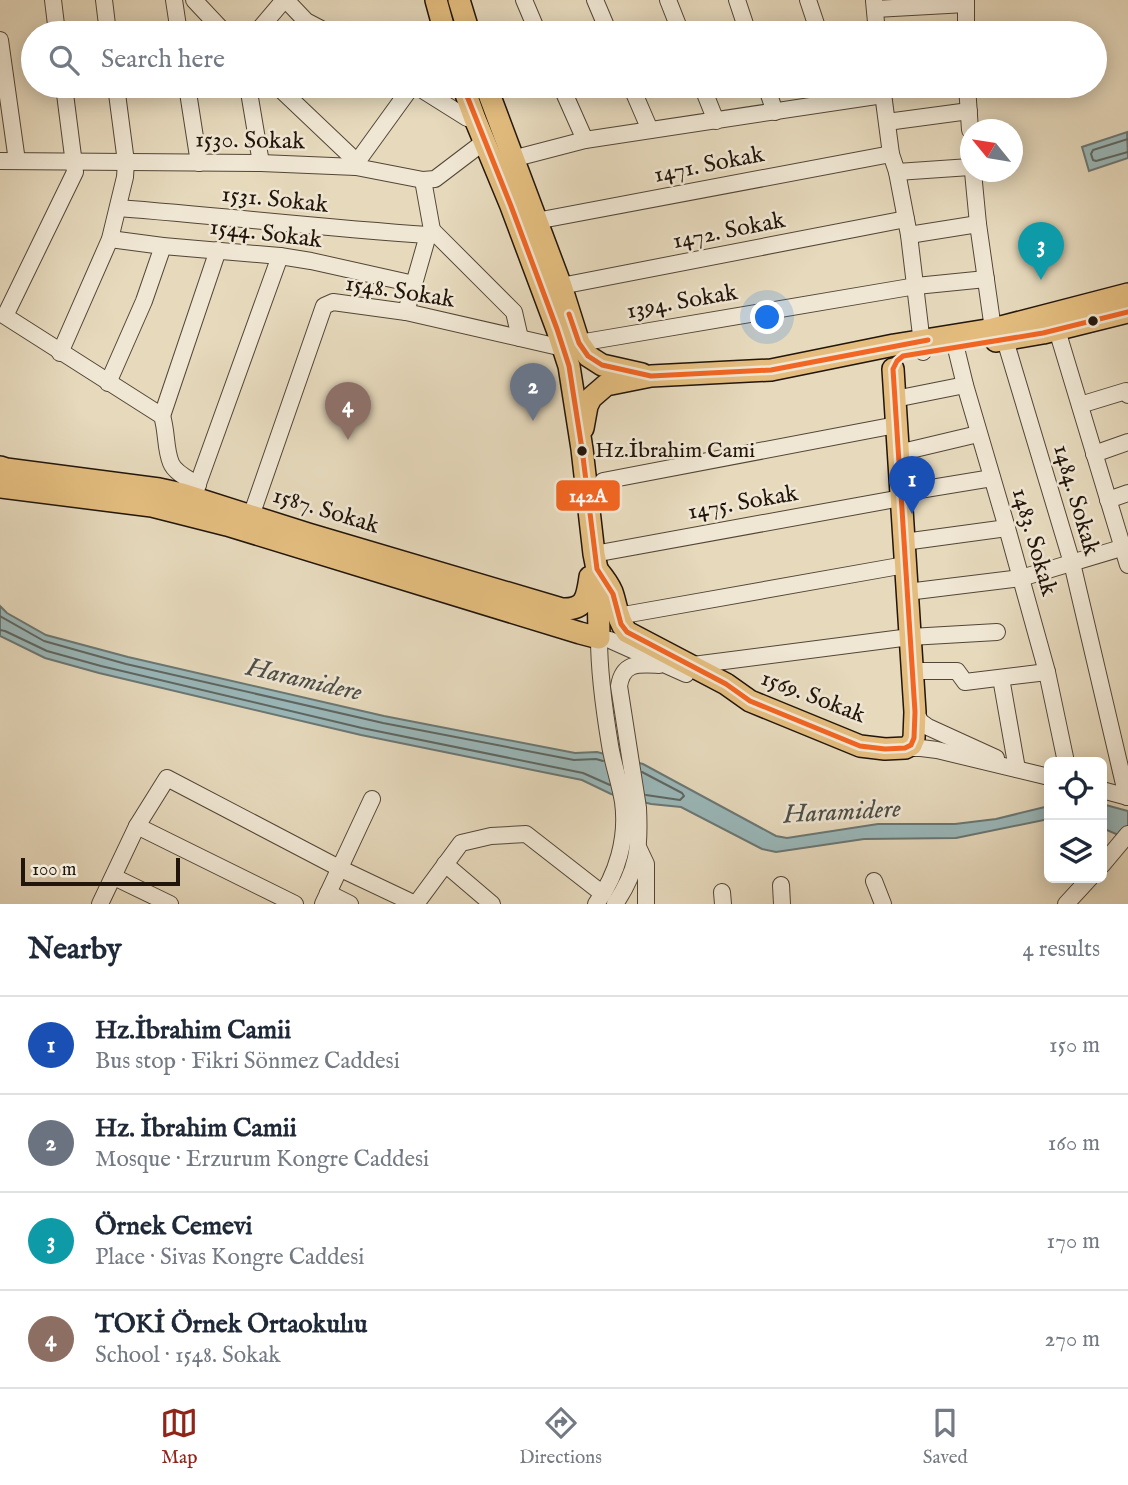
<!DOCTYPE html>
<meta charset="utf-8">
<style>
:root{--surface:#fff;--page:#f6f6f7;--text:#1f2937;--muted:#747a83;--line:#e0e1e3;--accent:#8f2418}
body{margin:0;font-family:"IM FELL English",serif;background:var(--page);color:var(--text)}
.controls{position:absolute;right:21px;bottom:21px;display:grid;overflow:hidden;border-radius:10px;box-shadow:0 4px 18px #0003}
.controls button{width:63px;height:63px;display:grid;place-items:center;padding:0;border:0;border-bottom:2px solid var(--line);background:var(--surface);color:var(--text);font:35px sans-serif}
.compass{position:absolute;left:960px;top:119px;width:63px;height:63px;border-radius:50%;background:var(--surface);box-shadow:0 4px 18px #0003;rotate:300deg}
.scale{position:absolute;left:21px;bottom:18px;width:159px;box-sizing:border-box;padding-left:7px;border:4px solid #22150b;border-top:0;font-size:19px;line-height:24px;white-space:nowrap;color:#22150b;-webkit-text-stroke:5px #efe6d3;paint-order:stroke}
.you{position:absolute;left:768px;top:318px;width:24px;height:24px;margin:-18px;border:5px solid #fff;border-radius:50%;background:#1a73e8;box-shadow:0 0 0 10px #1a73e833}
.badge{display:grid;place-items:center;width:46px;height:46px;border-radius:50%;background:var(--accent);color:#fff;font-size:23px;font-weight:700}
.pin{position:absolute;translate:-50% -58px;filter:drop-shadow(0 2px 4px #0008)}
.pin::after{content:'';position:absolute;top:37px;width:24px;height:21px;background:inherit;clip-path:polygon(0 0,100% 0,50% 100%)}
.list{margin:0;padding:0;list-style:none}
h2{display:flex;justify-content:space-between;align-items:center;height:91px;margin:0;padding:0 28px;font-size:30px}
h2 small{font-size:23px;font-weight:400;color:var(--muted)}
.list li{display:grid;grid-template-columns:46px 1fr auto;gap:21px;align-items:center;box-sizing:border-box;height:98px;padding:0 28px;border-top:2px solid var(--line)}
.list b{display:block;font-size:26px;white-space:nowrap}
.list p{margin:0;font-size:23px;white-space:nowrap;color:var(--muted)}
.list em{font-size:23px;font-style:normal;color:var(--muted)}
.icon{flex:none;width:38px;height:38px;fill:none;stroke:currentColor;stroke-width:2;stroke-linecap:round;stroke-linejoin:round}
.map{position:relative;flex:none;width:1128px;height:904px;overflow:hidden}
.search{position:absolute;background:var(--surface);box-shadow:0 4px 18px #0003;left:21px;right:21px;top:21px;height:77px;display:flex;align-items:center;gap:18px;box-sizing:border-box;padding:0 24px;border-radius:38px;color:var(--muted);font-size:26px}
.sheet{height:483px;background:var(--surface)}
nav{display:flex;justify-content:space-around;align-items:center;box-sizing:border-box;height:98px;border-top:2px solid var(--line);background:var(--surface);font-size:19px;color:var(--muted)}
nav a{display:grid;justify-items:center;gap:4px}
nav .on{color:var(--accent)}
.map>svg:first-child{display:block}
</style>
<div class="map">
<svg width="1128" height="904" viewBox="0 0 1128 904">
<rect width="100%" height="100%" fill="#e6d9bc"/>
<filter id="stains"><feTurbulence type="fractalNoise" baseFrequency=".00286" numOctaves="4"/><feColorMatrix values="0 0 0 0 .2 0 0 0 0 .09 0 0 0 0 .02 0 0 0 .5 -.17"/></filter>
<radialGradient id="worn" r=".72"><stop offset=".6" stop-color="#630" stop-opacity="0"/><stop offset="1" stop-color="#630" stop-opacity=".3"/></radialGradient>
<g fill="#9ab8ba" stroke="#6a7774" stroke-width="2">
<path d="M1127,132l1,26 -39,13 -7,-24z"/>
<path d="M0,606l7,7 39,22 82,22 256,59 191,37 22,-1 46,12 133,72 11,2 91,-14h77l41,-5 53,-13v13l-93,19 -92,1 -88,13 -14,-3 -81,-42 -30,-3 -40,-10 -29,-14 -221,-45 -262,-62 -54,-15 -45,-22z"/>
<path d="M1102,804l26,7v28l-26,-11z"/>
</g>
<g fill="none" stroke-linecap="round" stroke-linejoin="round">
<g stroke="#5e6662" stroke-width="2">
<path d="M1128,139l-35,11 -2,4 2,6 3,1 32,-9"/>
<path d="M0,616l44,25 82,23 257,59 191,37 22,-1 7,2"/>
<path d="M0,630l5,1 42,20 54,15 261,62 221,45 27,12"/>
<path d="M642,772l40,21 2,3 -4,4 -34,-5"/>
</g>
<defs>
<g id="minor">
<path d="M53,0l4,33"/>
<path d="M104,0l4,33"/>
<path d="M174,0l5,33"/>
<path d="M194,0l31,33"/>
<path d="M286,0l20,21 23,12"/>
<path d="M524,0l14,33"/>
<path d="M595,0l14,33"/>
<path d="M668,0l13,33"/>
<path d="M737,0l11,33"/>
<path d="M808,0l11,33"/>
<path d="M966,0v33"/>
<path d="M874,1l3,32"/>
<path d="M875,9l91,-5"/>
<path d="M256,33l28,-33"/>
<path d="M0,40l17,121"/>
<path d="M64,86l11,86 -70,144 157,100c5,15 3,33 9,47 4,10 18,16 27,22"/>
<path d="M187,86l12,77"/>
<path d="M248,86l13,77"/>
<path d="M277,86l80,76 -1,5"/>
<path d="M416,86l51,32 8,1"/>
<path d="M561,86l24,54"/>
<path d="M631,86l19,44"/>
<path d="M702,86l14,35"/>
<path d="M766,86l9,26"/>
<path d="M882,86l9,68 6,18 12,63 14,117"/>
<path d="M967,86l3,44"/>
<path d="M887,122l82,-11"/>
<path d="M512,159l73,-19 298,-45"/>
<path d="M0,161l261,2 95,4 67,13 12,-1 50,-38"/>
<path d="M357,162l55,-76"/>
<path d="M897,172l73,-5"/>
<path d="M973,172l5,52 15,105"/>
<path d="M118,208c103,8 207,20 310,27"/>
<path d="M536,221l355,-67"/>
<path d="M432,230l82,82 6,26"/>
<path d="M909,235l69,-11"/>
<path d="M110,239l53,7 117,10 31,5 103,23"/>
<path d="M561,286l345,-67"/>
<path d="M406,312l22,-77 4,-5 -9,-50"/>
<path d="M1057,330l71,235"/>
<path d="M953,336l12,49 42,143 40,144 19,90"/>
<path d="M1005,340l67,223 55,234"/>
<path d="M579,343l337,-57 70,-7"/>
<path d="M60,353l50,-114 15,-62 1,-15 -10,-76"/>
<path d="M108,383l36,-82 19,-55"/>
<path d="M895,399l70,-14"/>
<path d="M1080,405l46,-14 2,4"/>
<path d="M162,416l56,-166"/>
<path d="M898,453l80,-19"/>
<path d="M1094,454l34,-12"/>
<path d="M603,481l293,-56"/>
<path d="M195,492l85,-236"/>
<path d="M901,493l91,-15"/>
<path d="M1108,500l20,-7"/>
<path d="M251,516l73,-210 9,-4 73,10 157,36"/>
<path d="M904,542l103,-14"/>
<path d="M594,554l307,-56"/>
<path d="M907,592l114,-14 107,-32"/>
<path d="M618,616l287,-51"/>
<path d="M693,665l217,-28 87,-5"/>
<path d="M912,671h45l8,11 82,-10"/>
<path d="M1001,678l16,91"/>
<path d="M915,712l6,10 7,5 68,31"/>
<path d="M905,748h16l16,2 112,27"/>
<path d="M1102,790l26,7"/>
<path d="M137,826l158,78"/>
<path d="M638,847l8,17v40"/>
<path d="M445,864l47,40"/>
<path d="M1102,865l26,-31"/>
<path d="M114,877l56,27"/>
<path d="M874,881l9,23"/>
<path d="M781,885l1,19"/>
<path d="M722,892l1,12"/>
<path d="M328,893l22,11"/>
<path d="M100,904l37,-78 30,-48 172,90 76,36"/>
<path d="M323,904l49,-105"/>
<path d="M416,904l45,-61 30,-7 35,-2 77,60"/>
<path d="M596,904c21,-29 32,-66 27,-102 -3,-19 -10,-38 -13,-57 -6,-36 -11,-71 -11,-107l11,2 76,34"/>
<path d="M615,904c23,-34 25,-56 23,-96l-19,-122c4,-24 19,-22 40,-21"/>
<path d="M1066,904l24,-26"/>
</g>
<g id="major">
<path d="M436,0l9,33"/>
<path d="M459,0l10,33"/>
<path d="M486,86l75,200 18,57 9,13 14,9 40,9"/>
<path d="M996,341l47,-8 85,-21"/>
<path d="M583,428l4,-22 4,-8 15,-13 45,-9 120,-6 123,-25 99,-16 135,-35"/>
<path d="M0,467l6,2 153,20 23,5 126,40 254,75c24,1 25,-12 28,-32"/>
<path d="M0,487l152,19 75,19 353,108 19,5 -1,-64 -4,-20 -12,-105 -13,-83 -12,-37 -46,-123 -36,-87 -12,-33"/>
<path d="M599,572c5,6 10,13 13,20 5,14 5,28 15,40l99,52 24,17 110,45 25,3 20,-1 6,-3 3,-7 1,-26 -22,-343"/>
</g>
</defs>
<use href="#minor" stroke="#534637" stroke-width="18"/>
<use href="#major" stroke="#22150b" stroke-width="24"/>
<use href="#minor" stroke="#efe6d3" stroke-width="16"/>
<use href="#major" stroke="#e3bc7e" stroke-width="21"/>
<defs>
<g id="bus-1">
<path d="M463,86l48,120 46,123 12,37 13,83 15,120 16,25 8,30 6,8 99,52 24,17 110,45 25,3 20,-1 6,-3 3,-7 1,-26 -22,-343 4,-8 6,-5 140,-23 85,-21"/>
<path d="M569,314l10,29 9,13 14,9 49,11 120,-6 157,-30"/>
</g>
</defs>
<use href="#bus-1" stroke="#efe6d3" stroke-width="10"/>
<use href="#bus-1" stroke="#f26522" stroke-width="5"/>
</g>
<g fill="#22150b" stroke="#efe6d3" stroke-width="2.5">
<circle cx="1093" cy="321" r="6"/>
<circle cx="582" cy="451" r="6"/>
</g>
<g text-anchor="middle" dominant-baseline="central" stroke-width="5" stroke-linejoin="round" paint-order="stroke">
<g font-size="22" fill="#22150b" stroke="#efe6d3" text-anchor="start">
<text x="595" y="451">Hz.İbrahim Cami</text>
</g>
<g font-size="24" fill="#22150b" stroke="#efe6d3">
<text transform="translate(250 141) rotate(1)">1530. Sokak</text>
<text transform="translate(709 165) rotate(-11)">1471. Sokak</text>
<text transform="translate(275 200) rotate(6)">1531. Sokak</text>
<text transform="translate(729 231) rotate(-11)">1472. Sokak</text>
<text transform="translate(266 234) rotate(7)">1544. Sokak</text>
<text transform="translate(400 292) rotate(9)">1548. Sokak</text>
<text transform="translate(682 302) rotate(-10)">1394. Sokak</text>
<text transform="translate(1076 500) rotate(74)">1484. Sokak</text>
<text transform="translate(743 503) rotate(-10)">1475. Sokak</text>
<text transform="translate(326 511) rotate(17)">1587. Sokak</text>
<text transform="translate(1034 542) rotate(74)">1483. Sokak</text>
<text transform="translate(813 697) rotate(21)">1569. Sokak</text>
</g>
<g font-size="26" font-style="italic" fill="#4c4e48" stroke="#efe6d3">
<text transform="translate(304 680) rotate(13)">Haramidere</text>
<text transform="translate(842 812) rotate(-3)">Haramidere</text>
</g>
</g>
<rect stroke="#efe6d3" stroke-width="2.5" x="555" y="479" width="66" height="33" rx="7" fill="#f26522"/>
<g font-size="19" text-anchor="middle" font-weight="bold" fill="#fff">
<text x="588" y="502">142A</text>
</g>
<rect width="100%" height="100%" filter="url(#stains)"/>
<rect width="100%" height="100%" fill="url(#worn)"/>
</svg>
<div class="controls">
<button><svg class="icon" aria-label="locate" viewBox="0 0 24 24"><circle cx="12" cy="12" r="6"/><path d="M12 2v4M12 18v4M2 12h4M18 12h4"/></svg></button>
<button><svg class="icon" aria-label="layers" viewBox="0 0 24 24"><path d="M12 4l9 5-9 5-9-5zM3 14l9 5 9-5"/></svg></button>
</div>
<svg class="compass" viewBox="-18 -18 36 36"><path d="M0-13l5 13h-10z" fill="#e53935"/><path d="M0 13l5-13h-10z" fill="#747a83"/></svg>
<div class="scale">100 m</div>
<div class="you"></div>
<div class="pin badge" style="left:912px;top:514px;background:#1a4fb4">1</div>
<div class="pin badge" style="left:533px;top:421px;background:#6b7280">2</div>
<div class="pin badge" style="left:1041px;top:280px;background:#0f9aa8">3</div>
<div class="pin badge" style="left:348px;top:440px;background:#8d6e63">4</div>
<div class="search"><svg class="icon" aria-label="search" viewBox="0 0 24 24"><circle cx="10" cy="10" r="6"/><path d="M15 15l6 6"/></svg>Search here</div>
</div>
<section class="sheet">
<h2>Nearby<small>4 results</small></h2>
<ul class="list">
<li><span class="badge" style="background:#1a4fb4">1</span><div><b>Hz.İbrahim Camii</b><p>Bus stop · Fikri Sönmez Caddesi</p></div><em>150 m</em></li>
<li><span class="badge" style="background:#6b7280">2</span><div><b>Hz. İbrahim Camii</b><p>Mosque · Erzurum Kongre Caddesi</p></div><em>160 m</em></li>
<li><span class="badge" style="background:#0f9aa8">3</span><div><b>Örnek Cemevi</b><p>Place · Sivas Kongre Caddesi</p></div><em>170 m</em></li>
<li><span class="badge" style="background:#8d6e63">4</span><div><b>TOKİ Örnek Ortaokulıu</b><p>School · 1548. Sokak</p></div><em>270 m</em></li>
</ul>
</section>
<nav>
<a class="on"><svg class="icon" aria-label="map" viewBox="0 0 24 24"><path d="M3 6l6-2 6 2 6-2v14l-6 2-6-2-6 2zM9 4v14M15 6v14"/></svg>Map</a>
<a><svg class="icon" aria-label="directions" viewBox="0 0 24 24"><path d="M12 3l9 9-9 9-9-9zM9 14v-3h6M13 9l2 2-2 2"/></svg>Directions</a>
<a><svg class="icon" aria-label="saved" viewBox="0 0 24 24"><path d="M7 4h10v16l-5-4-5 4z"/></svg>Saved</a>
</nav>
